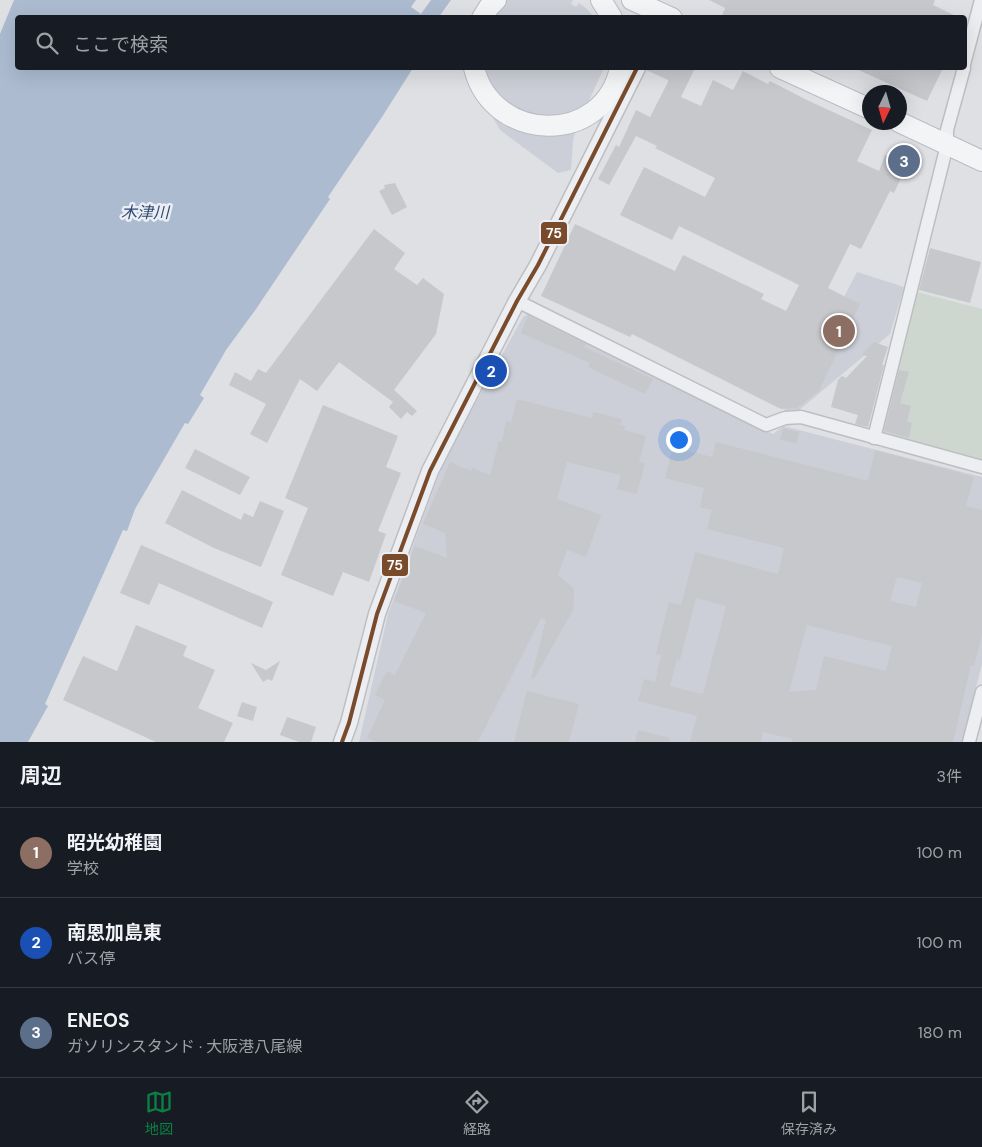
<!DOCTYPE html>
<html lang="ja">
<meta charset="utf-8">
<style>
:root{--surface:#171b24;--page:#20242c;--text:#f1f3f6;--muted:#9ea1a6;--line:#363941;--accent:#0b8043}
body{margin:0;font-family:"DM Sans","Noto Sans JP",sans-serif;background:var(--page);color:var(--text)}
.compass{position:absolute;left:862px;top:85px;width:45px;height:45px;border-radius:50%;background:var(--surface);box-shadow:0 5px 20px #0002;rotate:185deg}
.you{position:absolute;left:678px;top:439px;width:18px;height:18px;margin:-12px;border:4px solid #fff;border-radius:50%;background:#1a73e8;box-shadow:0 0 0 8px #1a73e833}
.badge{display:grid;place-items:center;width:32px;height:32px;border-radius:50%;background:var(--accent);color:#fff;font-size:16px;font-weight:700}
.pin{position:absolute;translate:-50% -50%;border:2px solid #fff;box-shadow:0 1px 5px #0006}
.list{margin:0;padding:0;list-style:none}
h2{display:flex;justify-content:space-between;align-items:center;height:65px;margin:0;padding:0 20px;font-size:21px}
h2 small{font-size:16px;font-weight:400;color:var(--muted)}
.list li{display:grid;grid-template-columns:32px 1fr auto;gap:15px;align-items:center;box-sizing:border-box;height:90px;padding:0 20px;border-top:1px solid var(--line)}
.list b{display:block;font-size:19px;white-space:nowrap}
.list p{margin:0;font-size:16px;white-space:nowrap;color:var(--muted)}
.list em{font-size:16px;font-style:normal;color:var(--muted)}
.icon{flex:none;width:28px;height:28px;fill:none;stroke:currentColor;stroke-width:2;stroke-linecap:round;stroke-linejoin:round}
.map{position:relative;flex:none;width:982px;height:742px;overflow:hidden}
.search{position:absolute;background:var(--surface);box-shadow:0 5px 20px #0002;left:15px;right:15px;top:15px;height:55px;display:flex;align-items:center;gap:12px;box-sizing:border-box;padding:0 18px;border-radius:5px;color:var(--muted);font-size:19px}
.sheet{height:335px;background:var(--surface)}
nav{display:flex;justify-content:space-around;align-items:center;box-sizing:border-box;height:70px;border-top:1px solid var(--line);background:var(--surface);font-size:14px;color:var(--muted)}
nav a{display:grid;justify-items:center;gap:2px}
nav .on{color:var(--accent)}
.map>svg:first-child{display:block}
</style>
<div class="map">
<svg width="982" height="742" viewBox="0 0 982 742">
<rect width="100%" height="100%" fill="#dee0e4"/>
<g fill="#cccfd7">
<path d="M481,0h92l-2,4 5,3 3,-4 8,6 7,8 -124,1z"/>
<path d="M465,68h139l-28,61 -3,11 -2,30 -13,3 -58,-43z"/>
<path d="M857,272l47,15 -14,47 -92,77h-14z"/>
<path d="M528,314l245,120 10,-8 199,51v187l-20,78h-603l29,-128 58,-158 77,-139z"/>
</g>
<path fill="#ced7cf" d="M917,292l65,17v151l-101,-27z"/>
<path fill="#acbbd0" d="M14,0h437l-13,18h-420v50h395l-31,49 -54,80 2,2 -74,110 -30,41 -26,45 4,3 -16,26 -3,-1 -50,86 -8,22 -4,-1 -78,174 3,2 -20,36h-28v-708z"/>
<path fill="#dee0e4" d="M416,0h15l-10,14 -10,-7z"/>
<g fill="#c6c8cc" fill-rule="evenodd">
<path d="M709,0h226l-2,5 27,13h-239l4,-10z"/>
<path d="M647,68h48l-14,29 20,9 12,-26 20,10 10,-19 25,13 2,-3 37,19 65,30 -15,31 22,10 6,-16 8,4 6,-6 4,-8 16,7 -13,28 -5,-2 -7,15 -4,-2 -29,58 -11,-5 -22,44 32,16 -41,87 -22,17 -16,1 -149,-75 -2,3 -89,-41 34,-72 100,47 8,-16 81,39 -3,5 25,12 13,-26 -120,-59 -7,14 -52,-25 24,-48 61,30 10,-19 -60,-30 2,-2 -21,-10 -27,49 -11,-6 18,-34 3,2 17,-37 14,7 18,-35v-2l-22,-10z"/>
<path d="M854,68h89l-16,33z"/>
<path d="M395,183l12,24 -15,8 -13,-24 6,-3 -1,-3z"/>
<path d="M374,229l31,24 -11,16 23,16 6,-7 21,16 -8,40 -42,56 23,21 -5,5 -5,-4 -6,7 -12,-12 4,-5 -54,-40 -22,29 -17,-12 -33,64 -17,-9 16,-30 -37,-19 6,-13 16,9 7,-12 8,4z"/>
<path d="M930,248l51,14 -11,41 -51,-13z"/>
<path d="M528,316l58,28 -2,3 69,32 -8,15 -57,-27 2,-4 -69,-30z"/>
<path d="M874,342l14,5 -6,18h2l-16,62 -13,-3 3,-9 -27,-8 7,-27 4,-4 4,2 21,-22 -5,-1z"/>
<path d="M899,370l10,2 -9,31 11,3 -4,15 5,2 -3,15 -25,-7z"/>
<path d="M517,399l75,19 1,-6 29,7 -2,6 5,1 -1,4 22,6 -7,26 6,1 -8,31 -20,-5 4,-14 -54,-13 -10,37 44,16 -15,42 -19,-7 -9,25 16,14 -1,21 -39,69 -3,-1 15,-58 -5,-2 -63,124h-102l-9,-4 18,-38 -10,-5 12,-24 8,4 31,-62 -32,-12 21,-55 32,12 -2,-25 -22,-9 27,-62 21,9 1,-3 18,7 9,-34 3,1 4,-21 5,1z"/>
<path d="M323,405l75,31 -12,31 15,6 -23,58 8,3 -17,48 -26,-10 -10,24 -52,-21 27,-67 -23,-10z"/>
<path d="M783,428l16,4 -2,11 -17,-3z"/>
<path d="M716,442l152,39 7,-31 75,20 24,7 -8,29 16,4v124l-8,32 -3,-1 -18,77h-162l1,-3 -29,-7 -2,10h-71l7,-26 -59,-15 6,-22 11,3 6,-27 -5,-1 13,-52 12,3 14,-53 83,22 6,-26 -77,-19 5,-19 -12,-3 4,-19 -39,-10 8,-31 39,10zM897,577l25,6 -6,24 -26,-6zM696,598l30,8 -23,88 -33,-8 7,-27 3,1zM807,625l85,21 -6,25 -62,-15 -8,34 -27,2z"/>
<path d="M195,449l55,28 -10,18 -55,-27z"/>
<path d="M182,490l59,30 3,-7 9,4 7,-16 24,10 -23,56 -47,-19 -49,-25z"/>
<path d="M141,545l132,57 -11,26 -103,-45 -10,22 -29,-12z"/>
<path d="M136,625l51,21 -4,10 32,14 -17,38 35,15 -9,19h-68l-93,-42 20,-44 34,15z"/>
<path d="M280,661l-8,20 -4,-2 -5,3 -12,-19 15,7z"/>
<path d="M527,691l52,13 -10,38h-55z"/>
<path d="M242,702l15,5 -4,14 -16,-5z"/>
<path d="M287,717l29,10 -5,15h-12l-19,-7z"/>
<path d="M638,730l32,8 -1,4h-34z"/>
</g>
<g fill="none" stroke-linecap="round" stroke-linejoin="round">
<defs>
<g id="minor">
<path d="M964,64l17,-64"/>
<path d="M517,301l249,124 19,-7 16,-1 181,50"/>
<path d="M874,438l70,-281 3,-13v-14l17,-62"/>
<path d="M969,742l13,-50"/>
</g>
<path id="tertiary" d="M342,742l7,-19 28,-109 53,-143 87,-170 21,-36 99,-197"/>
<g id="primary">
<path d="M601,0l11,18"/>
<path d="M632,0l40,18"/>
<path d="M482,18l7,-11 7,-7"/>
<path d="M474,68c19,76 130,78 146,0"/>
<path d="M780,68l90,41"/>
<path d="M899,122l83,39"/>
</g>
</defs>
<use href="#minor" stroke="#bdbec2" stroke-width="15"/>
<use href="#tertiary" stroke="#bdbec2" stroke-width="19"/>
<use href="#primary" stroke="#babdc2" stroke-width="22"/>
<use href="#minor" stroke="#edeef1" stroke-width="12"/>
<use href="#tertiary" stroke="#edeef1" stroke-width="16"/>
<use href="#primary" stroke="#f2f4f5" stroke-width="20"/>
<defs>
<path id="bus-1" d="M342,742l7,-19 28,-109 53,-143 87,-170 21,-36 99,-197"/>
</defs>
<use href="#bus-1" stroke="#ebeef4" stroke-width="8"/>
<use href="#bus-1" stroke="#7a4b2a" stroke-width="4"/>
</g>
<g text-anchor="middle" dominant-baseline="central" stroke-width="5" stroke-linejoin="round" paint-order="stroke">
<g font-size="16" font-style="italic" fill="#304970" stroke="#ebeef4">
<text x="145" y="212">木津川</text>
</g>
</g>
<g stroke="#ebeef4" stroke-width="2">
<rect x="540" y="221" width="28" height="24" rx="5" fill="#7a4b2a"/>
<rect x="381" y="553" width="28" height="24" rx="5" fill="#7a4b2a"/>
</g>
<g font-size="14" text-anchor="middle" font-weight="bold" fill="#fff">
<text x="554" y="238">75</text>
<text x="395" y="570">75</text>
</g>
</svg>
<svg class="compass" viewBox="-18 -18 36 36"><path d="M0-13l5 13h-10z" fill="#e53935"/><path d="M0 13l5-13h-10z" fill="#9ea1a6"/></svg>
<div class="you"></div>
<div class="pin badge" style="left:839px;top:331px;background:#8d6e63">1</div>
<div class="pin badge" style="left:491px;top:371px;background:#1a4fb4">2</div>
<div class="pin badge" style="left:904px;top:161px;background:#5c6f8a">3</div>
<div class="search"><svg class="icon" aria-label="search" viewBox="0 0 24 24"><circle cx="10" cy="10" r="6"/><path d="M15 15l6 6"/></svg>ここで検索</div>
</div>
<section class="sheet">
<h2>周辺<small>3件</small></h2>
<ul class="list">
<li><span class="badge" style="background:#8d6e63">1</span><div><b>昭光幼稚園</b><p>学校</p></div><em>100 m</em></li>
<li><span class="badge" style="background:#1a4fb4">2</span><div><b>南恩加島東</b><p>バス停</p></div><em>100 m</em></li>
<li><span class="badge" style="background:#5c6f8a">3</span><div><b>ENEOS</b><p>ガソリンスタンド · 大阪港八尾線</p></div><em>180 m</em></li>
</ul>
</section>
<nav>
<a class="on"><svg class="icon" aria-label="map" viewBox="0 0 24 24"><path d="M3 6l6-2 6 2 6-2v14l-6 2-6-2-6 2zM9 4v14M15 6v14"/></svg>地図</a>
<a><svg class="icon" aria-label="directions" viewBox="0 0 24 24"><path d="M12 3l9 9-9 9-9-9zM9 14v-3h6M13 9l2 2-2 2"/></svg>経路</a>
<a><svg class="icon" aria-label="saved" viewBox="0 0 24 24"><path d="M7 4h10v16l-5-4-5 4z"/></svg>保存済み</a>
</nav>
